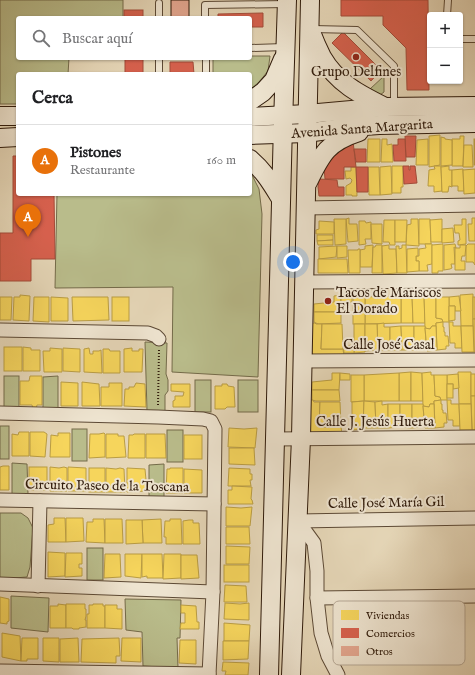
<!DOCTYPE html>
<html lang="es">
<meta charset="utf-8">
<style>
:root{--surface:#fff;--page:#f2f2f2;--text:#202124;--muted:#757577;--line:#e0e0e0;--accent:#1a73e8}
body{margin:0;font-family:"IM FELL English",serif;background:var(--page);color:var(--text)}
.controls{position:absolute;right:12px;top:12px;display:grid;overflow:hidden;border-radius:4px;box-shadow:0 1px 3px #0004}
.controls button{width:36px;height:36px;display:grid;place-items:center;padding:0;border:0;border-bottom:1px solid var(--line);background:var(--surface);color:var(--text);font:20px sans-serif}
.you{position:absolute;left:293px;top:262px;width:14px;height:14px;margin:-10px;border:3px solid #fff;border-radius:50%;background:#1a73e8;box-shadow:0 0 0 6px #1a73e833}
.badge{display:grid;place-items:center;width:26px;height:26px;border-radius:50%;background:var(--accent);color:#fff;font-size:13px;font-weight:700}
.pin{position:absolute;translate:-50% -33px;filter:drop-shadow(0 1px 2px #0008)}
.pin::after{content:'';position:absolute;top:21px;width:14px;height:12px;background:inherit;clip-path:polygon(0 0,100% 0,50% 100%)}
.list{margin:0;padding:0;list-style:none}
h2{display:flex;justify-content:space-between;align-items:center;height:52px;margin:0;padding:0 16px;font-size:17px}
h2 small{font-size:13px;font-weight:400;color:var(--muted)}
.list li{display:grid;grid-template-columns:26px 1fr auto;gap:12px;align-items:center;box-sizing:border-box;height:72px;padding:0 16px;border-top:1px solid var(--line)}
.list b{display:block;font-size:15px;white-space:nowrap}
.list p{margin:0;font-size:13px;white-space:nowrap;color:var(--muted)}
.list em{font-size:13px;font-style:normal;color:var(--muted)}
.icon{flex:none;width:22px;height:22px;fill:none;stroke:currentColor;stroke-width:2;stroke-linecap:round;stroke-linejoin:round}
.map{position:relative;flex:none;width:475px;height:675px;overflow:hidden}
.search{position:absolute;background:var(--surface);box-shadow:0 1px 3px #0004;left:16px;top:16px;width:236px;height:44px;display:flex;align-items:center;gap:10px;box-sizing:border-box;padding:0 14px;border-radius:4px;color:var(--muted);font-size:15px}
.panel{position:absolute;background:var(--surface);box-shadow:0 1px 3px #0004;left:16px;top:72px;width:236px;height:124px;border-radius:4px}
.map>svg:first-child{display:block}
</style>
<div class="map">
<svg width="475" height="675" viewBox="0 0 475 675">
<rect width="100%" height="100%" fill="#e5d6b7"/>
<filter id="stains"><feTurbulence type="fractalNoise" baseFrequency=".005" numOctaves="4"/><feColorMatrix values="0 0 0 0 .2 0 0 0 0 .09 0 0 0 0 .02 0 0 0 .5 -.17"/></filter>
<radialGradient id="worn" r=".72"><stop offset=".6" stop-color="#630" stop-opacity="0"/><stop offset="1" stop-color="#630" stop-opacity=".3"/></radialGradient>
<g fill="#b9bc8b" stroke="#746b4a">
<path d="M0,0h123v18h-105v40h51l-1,16h-50v30h-18z"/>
<path d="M250,56h20l-2,15 -9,11 -9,8v-16h-37v-16h37z"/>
<path d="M384,76v16l-4,3 -10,-6z"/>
<path d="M250,171l9,18 3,25 -4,163 -86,-5 1,-85 -118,1 2,-94h193z"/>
<path d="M145,342l22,1 -1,31 2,6v11l-3,4v16h-18z"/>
<rect x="4" y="376" width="15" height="32"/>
<path d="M58,376v33h-15v-32z"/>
<rect x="195" y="380" width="16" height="32"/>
<rect x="238" y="380" width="20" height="32"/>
<rect x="0" y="426" width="9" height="33"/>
<rect x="72" y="429" width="15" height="32"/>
<rect x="167" y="430" width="16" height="32"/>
<path d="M12,463l15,1 1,30h-16z"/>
<path d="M164,464v33h-15v-32z"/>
<path d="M0,513h21l7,5 5,10 -3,39 -3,10 -27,2z"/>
<rect x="87" y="548" width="16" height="32"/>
<path d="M11,596l38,2 -1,34 -37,-4z"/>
<path d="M125,599l56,1 -1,38h-3l1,30 -35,-2 -1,-34 -16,-2z"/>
</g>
<g fill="#f6d55c" stroke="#ba9d43">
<path d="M440,135v30l-11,2v-31z"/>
<path d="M460,136h4l-1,30h-11v-27h8z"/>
<path d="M441,137l4,1v1l7,1v25l-11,1z"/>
<path d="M368,139h12v23h-13z"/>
<path d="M382,139h5v6l5,-1 1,18h-12z"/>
<path d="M428,139v26h-12l1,-25z"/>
<rect x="474" y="139" width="1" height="26"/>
<path d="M464,145h8l1,22h-10z"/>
<path d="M391,166l1,28 -12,1v-28z"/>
<path d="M392,166h11v21h-2v6h-9z"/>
<path d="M434,166h7l1,25 -8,1v-6h-6l1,-16 6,-1z"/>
<path d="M449,166v4h3v17l-3,-1 -1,6h-6l-1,-25z"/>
<path d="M351,167h5l1,29h-5v-1h-6v-9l5,-3 1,-3 -2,-2 -4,1 -1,-8h6z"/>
<path d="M368,167h11l1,28h-11z"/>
<path d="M463,169l1,22h-6v-5h-6v-16z"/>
<path d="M475,169v24l-11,1 -1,-24z"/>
<path d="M349,218v6h8l1,17 -10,1 -2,-23z"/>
<path d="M472,218h3v23h-6l-1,-17h4z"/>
<path d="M334,219h12v25l-11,1z"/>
<path d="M411,219h7l1,27 -13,-1 1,-20 4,-1z"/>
<path d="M419,219h11l1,25h-12z"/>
<path d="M442,219v23h-11l-1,-22z"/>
<path d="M462,219h4v25l-8,1v-4l2,-1 -1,-7h-4l-1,-8h8z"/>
<path d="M384,220h11v25h-5l-1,-3h-6z"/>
<path d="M395,220h12l-1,22h-11z"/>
<path d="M319,221l15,1v12h-18v-4l3,-1z"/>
<path d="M359,221h6l1,2 5,-1v17h-6l1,5 -7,1z"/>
<path d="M371,224h11v20l-10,-1z"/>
<path d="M453,228l1,14 -12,1v-14z"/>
<path d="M317,235h16v5l-16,1z"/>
<path d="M333,240v5h-15l-1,-4z"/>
<path d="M425,244h7v20l-5,1 1,6h-9v-10h-3v-5h3v-7l7,-1z"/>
<path d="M443,244v27h-5v2h-6v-28z"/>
<path d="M455,244l1,4 -2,-1 1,17h-4l1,4 -2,1 -6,1v-25z"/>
<path d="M468,244h7v21l-2,-3h-7v-16z"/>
<path d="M373,245l-1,22h-12v-17l5,-1v-3z"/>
<path d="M376,245h6v28h-10l1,-26h2z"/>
<path d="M389,245v4h7l1,24 -14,1 -1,-28z"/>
<path d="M402,245h4l1,28h-10l-1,-27h3v3l3,-1z"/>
<path d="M460,245h6l-1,11h-3l-1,5h4v9h-10v-22h5z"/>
<path d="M337,246l-1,11 -17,2v-12z"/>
<path d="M337,246h10v11l-10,1z"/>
<path d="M418,248v8h-2v5h3v10l-12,1v-23z"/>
<path d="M358,249h2v24h-11l-1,-23h10z"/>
<path d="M318,259h29l1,14h-30z"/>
<path d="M473,294v32h-12l-1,-31z"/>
<path d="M20,295l10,1 -1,25 -16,-1 1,-23h6z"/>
<path d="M341,295v17h-27v-8l20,-2v-6z"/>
<path d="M341,295l11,1v6l-11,1z"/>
<path d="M412,295l1,28h-12v-27z"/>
<path d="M412,295h12l1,28h-12z"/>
<path d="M424,295h8v2h4v21l6,1 1,3 -7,1v3h-4l-2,3 -5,-1z"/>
<path d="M401,296v27l-36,1v-27z"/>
<path d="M459,296l2,15h-6v-5h-6v-9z"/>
<path d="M0,297h12l-1,23h-11z"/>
<path d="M34,297h15v25l-16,-1z"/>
<path d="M51,297l17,1v23h-17z"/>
<path d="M72,297h36l1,23 -36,1z"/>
<rect x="112" y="297" width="17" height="24"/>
<rect x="353" y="297" width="12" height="27"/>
<path d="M436,297h13v25h-6l-1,-3 -6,-1z"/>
<rect x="473" y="297" width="2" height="22"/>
<path d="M449,306h6v14l-6,1z"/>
<path d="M314,312h27v11l-23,1 -4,-2z"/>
<path d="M473,319h2v33h-1z"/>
<path d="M443,322v5h1v5h1v4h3l1,10h-3v3l-9,1 -1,-27z"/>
<path d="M449,322h4v4h8l1,22h-7v-5h-5z"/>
<path d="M311,323h4l1,1h6l-1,25h22l1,7 -31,-1 -1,-1z"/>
<path d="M384,323v4h6v23h-12l-1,-26z"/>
<path d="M322,324h20l1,25h-22z"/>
<path d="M354,324h11v28l-11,1z"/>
<path d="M365,324h12l1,26 -13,1z"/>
<path d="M401,326l1,24h-12v-23z"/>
<path d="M401,326h13v24h-12z"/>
<path d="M414,326h11l1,17 -4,1v5l-8,1z"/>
<path d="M432,326h4l1,24 -10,1 -2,-23 5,1z"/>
<path d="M461,326h12l1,26h-12z"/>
<path d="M354,345v8h-10l-1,-7z"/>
<rect x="4" y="347" width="18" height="24"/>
<path d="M23,347l8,1v2h9v21h-17z"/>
<path d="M50,348l12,1v23h-18l-1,-21h7z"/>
<path d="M63,348l17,1v23l-17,-1z"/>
<path d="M89,348l1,6h3v-3h6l2,-1 1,23 -18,-1v-23z"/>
<path d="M132,348v3h7v-2h4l-1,23h-18v-23z"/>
<path d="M103,349h6l1,2h10v22h-17z"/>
<path d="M411,372v29h-12v-28z"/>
<path d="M411,372l11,1 1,28h-12z"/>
<path d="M431,372v3h3l1,21 5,1 1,3 -7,1v3h-4l-1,3 -6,-1 -1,-33z"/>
<path d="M458,372h13v32h-12z"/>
<path d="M332,373h8l-1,17h-27v-8l20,-2z"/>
<path d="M340,373l10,1v6h-10z"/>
<path d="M399,373v28h-35v-26z"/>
<path d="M458,374l1,14 -6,1v-5h-6v-9z"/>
<rect x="471" y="374" width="4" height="22"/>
<path d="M351,375h13v26l-13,1z"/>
<path d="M434,375h13v25h-6l-1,-3 -5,-1z"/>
<path d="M30,376h12v29h-5l-1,4h-3l-1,-4h-12v-24h9z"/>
<path d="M61,382l17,1v23h-17z"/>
<path d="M82,382l17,2 1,22h-18z"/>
<path d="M109,383h13v23h-21v-19h8z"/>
<path d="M136,383l9,1 1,23 -22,-1 1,-17h4v-2h5z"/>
<path d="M171,384h19v23h-17v-6l2,-1v-4h8l1,-4 -13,-1z"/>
<path d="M222,384h5l1,2 6,1 1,20h-8l-2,2h-10v-23h7z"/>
<rect x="447" y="384" width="6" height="14"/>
<path d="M312,390h27l1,11h-24l-4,-1z"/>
<path d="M471,396h4v34h-3z"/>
<path d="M310,400h3l1,2h6l-1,25h22l1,7 -30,-1 -2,-1z"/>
<path d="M441,400v4h1v6h1v3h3l1,10h-3v4l-9,1 -1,-27z"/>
<path d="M447,400h4v4h8l1,22h-7v-6h-5z"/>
<path d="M364,401l-1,28 -11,1v-28z"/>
<path d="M364,401l11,1 1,26h-13z"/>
<path d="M382,401v4l6,-1v24h-12l-1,-26z"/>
<path d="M320,402h20l1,25h-22z"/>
<path d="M388,404h12v23l-12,1z"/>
<path d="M400,404h12v24l-12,-1z"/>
<path d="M412,404h11l1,17h-4l1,6 -9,1z"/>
<path d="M430,404h4l1,24h-10l-2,-22 6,1z"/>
<path d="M459,404h12l1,26h-12z"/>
<path d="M229,428l15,1 13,-1 -2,20 -27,-1z"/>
<path d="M19,432h10v24h-17v-22l6,1z"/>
<path d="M30,432h14l3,2 -2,23 -15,-1z"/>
<path d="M58,433h12v24h-20l1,-22 7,1z"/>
<path d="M104,433l1,1v23l-16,1 1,-24h9z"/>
<path d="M106,434h12v2h6l2,21 -20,1z"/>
<path d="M134,434h11v24h-17l1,-23h4z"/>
<path d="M146,434h19l1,24h-20z"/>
<rect x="184" y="435" width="18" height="24"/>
<path d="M229,448h25l1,17 -26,-1z"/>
<path d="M3,466h6v24h-9v-23z"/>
<rect x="29" y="467" width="18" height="23"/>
<path d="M50,467l9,1 5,-1 3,1v23h-17z"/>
<path d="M68,467l18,1v23h-18z"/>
<rect x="89" y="468" width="16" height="24"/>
<path d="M106,468l10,1 4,-1 4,1 1,23h-19z"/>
<path d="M127,468l18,1 2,22 -20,1z"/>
<path d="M170,468h13v25h-17l1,-24h3z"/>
<path d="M229,468l21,1v5h2v6h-2l1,6h-23z"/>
<path d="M184,469l18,1v23h-18z"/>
<path d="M232,486l20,1 -1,12 1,1 1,4h-25v-14h4z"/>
<path d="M226,507l15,1 11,-1 -2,19h-24z"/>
<path d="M54,518h11l1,24h-18v-17l6,-1z"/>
<path d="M66,518h17l1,23 -18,1z"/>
<path d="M93,519h11l1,24 -19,-1 1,-20h6z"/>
<path d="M105,519h17l1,24h-18z"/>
<path d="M161,519l1,24h-19l-1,-23z"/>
<path d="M170,519h11l1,25h-16v-7h-2l1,-16h5z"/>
<path d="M126,520h16l1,23 -17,1z"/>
<path d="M189,520h4v3h6l1,21h-17v-23z"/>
<path d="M226,527h23l1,17h-24z"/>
<path d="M226,546l24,1 -1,17h-23z"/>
<path d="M48,552l17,1v23l-17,1z"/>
<path d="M66,553h16v11h-3v4h3v8l-17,1z"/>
<path d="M105,554h15l1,23 -17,1z"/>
<path d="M125,554h17l-1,24 -16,-2z"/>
<path d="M142,554h20l1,24h-16v-2l-5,1z"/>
<path d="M164,554h17v24l-18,1z"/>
<path d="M181,555h16l2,23 -18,1z"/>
<rect x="224" y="565" width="25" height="17"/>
<path d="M225,585l21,1 1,16h-23z"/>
<path d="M0,597l9,2v22l-2,1v2l-7,-1z"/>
<path d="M225,603l15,1 9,-1v17l-25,-1z"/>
<path d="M58,604l8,1v23h-16v-22h8z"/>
<path d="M66,604h19v5h1v7l-1,4h1v7l-7,1v1h-6l-1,-1h-6z"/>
<path d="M93,604h10v2h2v22h-18v-14h2v-9h4z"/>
<path d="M105,605h12v4h5v20l-17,-1z"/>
<path d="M181,605l15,1 1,16h2v7h-19l1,-6h4v-10h-4z"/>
<path d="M224,623l26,2 -1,16h-25z"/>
<path d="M2,633l18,3 1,25 -19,-4z"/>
<path d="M22,638h16v21h-11v2h-6z"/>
<path d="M43,638h16v24l-16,-1z"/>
<path d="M78,638l1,24h-19v-23z"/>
<path d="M119,638l1,18h-4v7l-35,-1 1,-23z"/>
<path d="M122,638h19v24l-20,-1z"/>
<path d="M180,640h16v24l-17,-1z"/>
<path d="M223,641h26l-1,18 -25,1z"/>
<path d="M223,662l26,1 -1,12h-23l1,-4h-4z"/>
</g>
<g fill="#d6604d" stroke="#a44b39">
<path d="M341,0h87l1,90h-22l-1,-42 -23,-23v-9h-42z"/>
<rect x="124" y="10" width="19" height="8"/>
<path d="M263,13v14h-13v-9h-32v-4z"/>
<path d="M343,32l38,38 -10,11 -39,-38z"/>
<rect x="125" y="58" width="18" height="16"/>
<path d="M170,62h23l1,12h-24z"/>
<path d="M405,136h11l-1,21h-9z"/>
<path d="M398,139h7l1,22h-12l-1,-16h5z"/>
<path d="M353,141l3,26h-12v12h-19l-1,-12 5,-8 11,-10z"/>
<path d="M354,149h12v13h-10z"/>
<path d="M13,156h5v38h36l1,65h-24v22h-31v-48h13z"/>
<path d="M403,166h6v4h1v-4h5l2,17 -13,1z"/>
<path d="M356,167h12v25h-11z"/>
<path d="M319,179l18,1 1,7h6v9h-25l-1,-9z"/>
</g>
<rect fill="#e3a68f" stroke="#2f1a0a" x="171" y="0" width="18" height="18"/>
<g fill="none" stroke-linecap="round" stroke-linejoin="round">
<defs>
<g id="lane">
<path d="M159,3v15"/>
<path d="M447,15l1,-15"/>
<path d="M205,18v-13l81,-1"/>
<path d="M313,29l44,1 37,36v39"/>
<path d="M460,39h15"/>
<path d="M250,48l34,-1"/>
<path d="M159,74v-16"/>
<path d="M206,74v-16"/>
</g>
<g id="street">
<path d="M306,208l169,-3"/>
<path d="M304,282l171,-1"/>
<path d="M0,330l148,3 8,3 3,3"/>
<path d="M302,361l173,-1"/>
<path d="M0,413l158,4 45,2 8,2 4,8 -2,163 -4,83"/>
<path d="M276,439l199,-2"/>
<path d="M0,500l214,4"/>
<path d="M298,521l177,-3"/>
<path d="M298,521l16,22 3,28v27l4,35 7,23 10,19"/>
<path d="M0,584l213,8"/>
<path d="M38,586l2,-85"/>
<path d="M317,598l158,-2"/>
<path d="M0,671l209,3"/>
</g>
<g id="secondary">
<path d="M311,32c3,8 7,17 11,25 15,26 37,37 63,50"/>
<path d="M250,101l13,-9 11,-12 9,-21"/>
<path d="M0,116h18"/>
<path d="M250,117l57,-3 78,-7 90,-1"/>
<path d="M250,135l56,-2 44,-6 29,-2 96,-2"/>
<path d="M0,138l18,-1"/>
<path d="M250,159c15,13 21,24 31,40"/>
<path d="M308,182c14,-29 20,-40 51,-50"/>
<path d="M269,675l14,-551 4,-124"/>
<path d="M291,675c4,-79 7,-158 10,-237 4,-146 5,-292 9,-438"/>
</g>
</defs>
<use href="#lane" stroke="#5c4935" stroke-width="8"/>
<use href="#street" stroke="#5c4935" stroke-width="15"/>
<use href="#secondary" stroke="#2f1a0a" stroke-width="20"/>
<path stroke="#2f1a0a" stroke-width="2" stroke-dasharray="1 2" stroke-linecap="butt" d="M158,405l1,-55"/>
<use href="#lane" stroke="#eee4d0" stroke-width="6"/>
<use href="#street" stroke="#eee4d0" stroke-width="13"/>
<use href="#secondary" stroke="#eee4d0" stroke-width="18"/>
</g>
<g fill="#8f2418" stroke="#eee4d0" stroke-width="1.5">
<circle cx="356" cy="57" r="4"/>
<circle cx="328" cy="301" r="4"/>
</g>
<g text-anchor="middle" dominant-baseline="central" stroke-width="4" stroke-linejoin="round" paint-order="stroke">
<g font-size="14" fill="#2f1a0a" stroke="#eee4d0">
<text x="356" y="72">Grupo Delfines</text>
<text x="336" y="293" text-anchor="start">Tacos de Mariscos<tspan x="336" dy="16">El Dorado</tspan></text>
</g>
<g font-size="14" fill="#2f1a0a" stroke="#eee4d0">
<text transform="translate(362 129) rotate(-4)">Avenida Santa Margarita</text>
<text x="389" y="345">Calle José Casal</text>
<text x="375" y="422">Calle J. Jesús Huerta</text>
<text transform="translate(107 486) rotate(1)">Circuito Paseo de la Toscana</text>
<text transform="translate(386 503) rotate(-1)">Calle José María Gil</text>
</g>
</g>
<rect x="333" y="601" width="132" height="64" rx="6" fill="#eee4d0" stroke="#b5a795" stroke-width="1"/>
<rect x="341" y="610" width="18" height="10" fill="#f6d55c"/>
<rect x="341" y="628" width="18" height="10" fill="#d6604d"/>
<rect x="341" y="646" width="18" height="10" fill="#e3a68f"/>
<g font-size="11" fill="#2f1a0a">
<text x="366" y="619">Viviendas</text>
<text x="366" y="637">Comercios</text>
<text x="366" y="655">Otros</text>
</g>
<rect width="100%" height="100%" filter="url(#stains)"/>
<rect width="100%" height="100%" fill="url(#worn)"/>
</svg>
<div class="controls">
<button>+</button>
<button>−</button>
</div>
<div class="you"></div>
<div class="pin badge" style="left:28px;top:237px;background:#e8710a">A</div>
<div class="search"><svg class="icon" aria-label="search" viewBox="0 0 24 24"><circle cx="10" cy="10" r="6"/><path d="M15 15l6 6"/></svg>Buscar aquí</div>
<section class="panel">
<h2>Cerca<small></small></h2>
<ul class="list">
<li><span class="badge" style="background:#e8710a">A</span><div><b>Pistones</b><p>Restaurante</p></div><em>160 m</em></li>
</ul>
</section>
</div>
